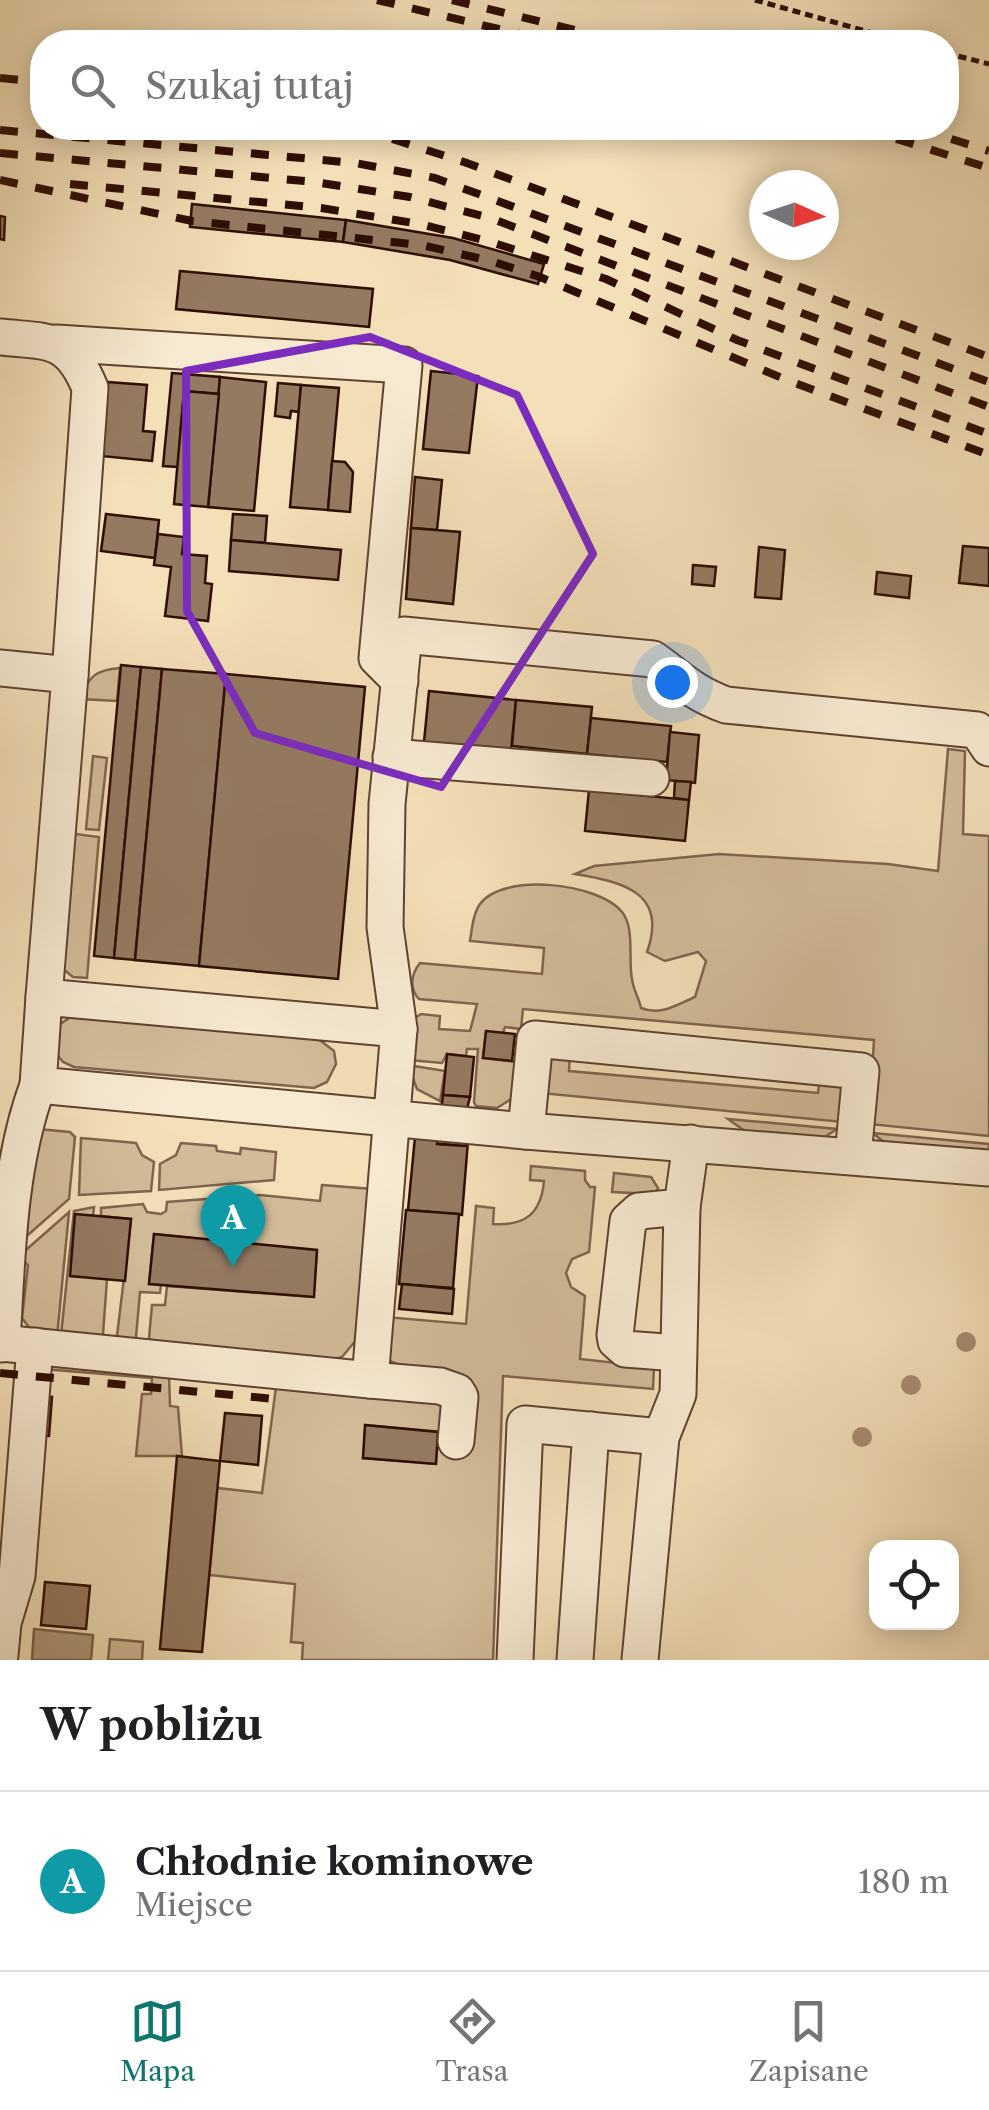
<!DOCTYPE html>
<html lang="pl">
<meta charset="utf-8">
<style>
:root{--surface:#fff;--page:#f6f6f6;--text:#202124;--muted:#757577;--line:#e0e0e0;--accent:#0f766e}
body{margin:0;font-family:"Libre Caslon Text",serif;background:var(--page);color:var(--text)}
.controls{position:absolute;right:30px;bottom:30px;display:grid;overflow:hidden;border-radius:20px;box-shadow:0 5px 25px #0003}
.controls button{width:90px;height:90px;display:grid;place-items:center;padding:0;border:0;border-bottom:2px solid var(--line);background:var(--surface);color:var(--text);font:50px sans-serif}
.compass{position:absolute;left:749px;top:170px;width:90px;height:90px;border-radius:50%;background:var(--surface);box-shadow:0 5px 25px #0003;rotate:93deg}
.you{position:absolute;left:672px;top:682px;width:35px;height:35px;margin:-25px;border:8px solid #fff;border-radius:50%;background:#1a73e8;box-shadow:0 0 0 15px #1a73e833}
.badge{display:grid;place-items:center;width:65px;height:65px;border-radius:50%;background:var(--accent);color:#fff;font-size:32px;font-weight:700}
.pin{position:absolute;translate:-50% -82px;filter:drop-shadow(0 2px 5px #0008)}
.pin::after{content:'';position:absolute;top:52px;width:35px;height:30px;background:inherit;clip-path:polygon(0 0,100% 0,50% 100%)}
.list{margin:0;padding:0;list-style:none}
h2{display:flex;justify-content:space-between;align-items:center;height:130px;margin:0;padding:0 40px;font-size:42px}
h2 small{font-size:32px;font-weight:400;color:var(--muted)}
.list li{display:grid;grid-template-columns:65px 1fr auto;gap:30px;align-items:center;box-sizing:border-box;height:180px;padding:0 40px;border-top:2px solid var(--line)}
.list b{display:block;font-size:38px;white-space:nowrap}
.list p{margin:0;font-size:32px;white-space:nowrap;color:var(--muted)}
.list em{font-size:32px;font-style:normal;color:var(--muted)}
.icon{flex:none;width:55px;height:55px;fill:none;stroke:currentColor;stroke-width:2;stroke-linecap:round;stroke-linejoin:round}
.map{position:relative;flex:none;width:989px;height:1660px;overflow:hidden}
.search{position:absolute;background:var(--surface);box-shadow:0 5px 25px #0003;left:30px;right:30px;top:30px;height:110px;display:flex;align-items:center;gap:25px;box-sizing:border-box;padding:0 35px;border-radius:40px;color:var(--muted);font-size:38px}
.sheet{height:310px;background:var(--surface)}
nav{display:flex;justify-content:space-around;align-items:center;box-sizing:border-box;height:140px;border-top:2px solid var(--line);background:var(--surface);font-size:28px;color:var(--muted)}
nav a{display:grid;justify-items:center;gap:5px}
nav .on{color:var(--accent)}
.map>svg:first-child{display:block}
</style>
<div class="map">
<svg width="989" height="1660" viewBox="0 0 989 1660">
<rect width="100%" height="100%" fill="#f3dfb8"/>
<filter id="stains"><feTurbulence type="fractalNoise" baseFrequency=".002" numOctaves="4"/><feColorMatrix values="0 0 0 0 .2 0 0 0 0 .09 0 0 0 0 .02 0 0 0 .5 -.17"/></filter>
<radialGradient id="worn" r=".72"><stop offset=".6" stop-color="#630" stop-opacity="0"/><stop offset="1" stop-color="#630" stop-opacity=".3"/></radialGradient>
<g fill="#d2bb99" stroke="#80644e" stroke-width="2.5">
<path d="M120,668l-3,33 -36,-2c7,-23 15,-29 39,-31z"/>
<path d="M948,749l17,2 -2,83 26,2v300l-120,-12 5,-84 -351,-31 -2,20 -16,-2 -2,6 -17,-1 -3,26 34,4 -6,37 -14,9 -21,-2 -2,-4 4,-53h-11l-1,7 -19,-2 -5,9 -33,-3 6,-42 6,-4 19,2 -1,13 31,2 7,-27 -58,-5c-10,-10 -8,-25 1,-36l122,11 2,-26 -74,-7c2,-12 3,-27 10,-37 23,-32 119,-21 142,8 13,16 6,47 10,67 1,10 7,19 9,29 20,8 35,-3 54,-11l11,-36 -8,-9 -33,9 -18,-9c21,-59 -23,-70 -72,-78l19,-8 125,-12 169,10 50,7z"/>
<path d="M93,756l14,2 -8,72 -13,-1z"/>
<path d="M68,833l31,4 -12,141 -14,-1 -10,-8z"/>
<path d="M72,1016l245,22 17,13 2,13 -9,18 -13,6 -240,-21 -11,-5 -8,-10 1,-25z"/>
<path d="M570,1052l-1,19 249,22 2,-19 24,12 -1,36 -303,-29 5,-35z"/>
<path d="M408,1065l37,6 -5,30 -23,-12z"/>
<path d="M728,1119l109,10 -14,9 -78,-7z"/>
<path d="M38,1129l32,3 5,5 -6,62 -49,43z"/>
<path d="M873,1133l116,11v10l-103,-10z"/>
<path d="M81,1138l55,5 6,12 12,7 -3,29 -72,4z"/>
<path d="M181,1143l35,3 1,5 23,3 1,-6 35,4 -2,28 -115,10 1,-26 16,-9z"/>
<path d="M531,1166l54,5v9l5,7h5l-6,65 -17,7 -6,14 5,14 14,9 -5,63 74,8 -1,22 -150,-13 -10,284h-191l1,-17 -12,-1 4,-58 -86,-9 8,-87 45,5 14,-106 167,16v29l-77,-7 -3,33 72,6 2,-19 30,2 4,-51 -81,-35 -4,-5v-39l80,7 10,-118 18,2 -1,16c32,2 48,-10 51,-43l-14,-1z"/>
<path d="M614,1173l37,4 7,11 -3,6 -43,-2z"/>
<path d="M322,1185l50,4 -15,150 -15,18 -16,4 -169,-14 -8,-9 3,-33h13l2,-19 146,11 4,-46 -163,-17 -5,49 12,2 -1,8 -20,-1 -4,45 -6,7 -13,-8 14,-117 -30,-3v-8l42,-4 4,8 14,2 5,-3 1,-9 93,-7 60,6z"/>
<path d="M94,1207l-1,9 14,63 -4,55 -10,8 -32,-7 13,-124z"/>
<path d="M69,1212l-12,125 -24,-4 -11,-15 6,-53 -10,-8z"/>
<path d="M46,1363l123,12 1,31 8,1 4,49h-46l6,-62h9l1,-16 -110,-9z"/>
<path d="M110,1639l33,3 -1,18h-34z"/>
</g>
<path fill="#b0987a" stroke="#7c604a" stroke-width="2.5" d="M34,1629l59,6 -2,25h-59z"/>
<g fill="#947a61" stroke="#2e0d02" stroke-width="2.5">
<path d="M192,204l154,16 -3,22 -153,-15z"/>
<path d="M0,216l5,1 -1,23 -4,-1z"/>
<path d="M346,220l107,18 91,26 -6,20 -88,-24 -107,-18z"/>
<path d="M180,271l193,18 -4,38 -193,-18z"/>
<path d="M431,371l47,5 -9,77 -46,-4z"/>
<path d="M172,373l48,4 -1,17 -35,-3 -6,76 -15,-1z"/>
<path d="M220,377l46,5 -12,129 -46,-4z"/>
<path d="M108,382l39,3 -4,46 12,1 -3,29 -51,-5z"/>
<path d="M278,383l23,2 -2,27 -8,-1 -1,7 -15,-2z"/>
<path d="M301,385l38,3 -11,122 -38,-3z"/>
<path d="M184,391l35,3 -11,113 -34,-3z"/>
<path d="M332,461l13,1 8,10 -3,40 -22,-2z"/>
<path d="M415,477l27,3 -5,50 -26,-2z"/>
<path d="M106,514l53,6 -4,38 -54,-7z"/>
<path d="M233,514l34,2 -2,27 -34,-3z"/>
<path d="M411,528l49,4 -7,72 -47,-5z"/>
<path d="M158,534l26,3 -2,17 25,2 -2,27 7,1 -4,37 -43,-5 6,-49 -17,-2z"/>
<path d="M231,540l110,10 -3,30 -109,-9z"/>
<path d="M963,546l26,2v38l-30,-3z"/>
<path d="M759,547l26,3 -4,49 -26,-2z"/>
<path d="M693,565l23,2 -2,19 -22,-2z"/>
<path d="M877,572l34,4 -2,22 -34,-4z"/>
<path d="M121,665l20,2 -27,291 -20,-2z"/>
<path d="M141,667l21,2 -27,291 -21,-2z"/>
<path d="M162,669l64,5 -27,292 -64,-6z"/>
<path d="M226,674l139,13 -27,292 -139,-13z"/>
<path d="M429,691l87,9 -5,51 -87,-9z"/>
<path d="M516,700l76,7 -5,47 -75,-8z"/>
<path d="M591,718l80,8 -4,36 -80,-8z"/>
<path d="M670,732l29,3 -4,48 -29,-3z"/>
<path d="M675,781l16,1 -2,18 -15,-2z"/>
<path d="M589,790l100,10 -4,41 -100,-10z"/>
<path d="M486,1031l29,3 -3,27 -29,-3z"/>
<path d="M447,1054l27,3 -4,40 -27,-2z"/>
<path d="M443,1095l27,2 -5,20v29l-28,-2z"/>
<path d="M415,1137l23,2 -1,5 28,2 3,-5 -6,74 -54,-5z"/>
<path d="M406,1210l53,4 -6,74 -54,-4z"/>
<path d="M75,1214l56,5 -6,62 -55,-5z"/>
<path d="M154,1234l163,16 -3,47 -165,-13z"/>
<path d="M402,1284l52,5 -2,25 -53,-5z"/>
<path d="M38,1396l14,1 -3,39 -14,-1z"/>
<path d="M225,1413l37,3 -4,49 -38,-4z"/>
<path d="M365,1425l73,7 -2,32 -73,-6z"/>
<path d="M177,1456l43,5 -18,191 -42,-3z"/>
<path d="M45,1582l45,4 -4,43 -45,-4z"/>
</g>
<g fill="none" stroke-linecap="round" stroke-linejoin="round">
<defs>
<g id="minor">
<path d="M0,337c48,5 69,-1 90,51l-20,287"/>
<path d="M56,343l348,22 -27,293 23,23"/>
<path d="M0,668l70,7 -26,322"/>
<path d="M391,757l260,21"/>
<path d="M399,1029l-14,-102 2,-123 17,-169 249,24c28,20 38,33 73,46l251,25 12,18"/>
<path d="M526,1131l9,-92 326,32 -8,85"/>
<path d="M0,1343l370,37 29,-351 -355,-32 -6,88 488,46 463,37"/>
<path d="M2,1344c5,-86 6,-178 36,-259"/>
<path d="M678,1353l-53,-4 -9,-8 -1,-6 13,-114 11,-10 43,-4"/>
<path d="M370,1380l70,6 17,6 3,5 -4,44"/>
<path d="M0,1655l3,-32 14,-47 18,-230"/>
<path d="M515,1660l10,-236 136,13"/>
<path d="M575,1660l16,-230"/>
<path d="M640,1660l21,-223 17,-43 4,-187 9,-64"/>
</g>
</defs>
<use href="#minor" stroke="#5f4230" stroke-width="39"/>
<g stroke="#2e0d02" stroke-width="5" stroke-dasharray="8 5" stroke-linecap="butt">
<path d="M755,0l150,42"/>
<path d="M946,53l43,11"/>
</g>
<use href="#minor" stroke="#f7ead1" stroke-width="35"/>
<g stroke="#2e0d02" stroke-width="8" stroke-dasharray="18 18" stroke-linecap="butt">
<path d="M377,0l176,42"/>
<path d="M452,0l172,42"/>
<path d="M0,78l42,4"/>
<path d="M358,128l106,34 525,195"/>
<path d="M862,128l127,40"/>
<path d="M917,128l72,23"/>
<path d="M0,130l355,33 80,15 554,204"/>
<path d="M0,153l315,29 95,15 80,21 499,189"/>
<path d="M0,180l192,41 229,24 70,16 49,16 247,103 202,75"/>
<path d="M70,184l251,24 99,16 71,18 115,37 131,61 252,94"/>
<path d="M0,1373l285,27"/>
</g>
</g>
<g fill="#a68d71">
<circle cx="966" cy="1342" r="10"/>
<circle cx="911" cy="1385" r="10"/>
<circle cx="862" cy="1437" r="10"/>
</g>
<path fill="none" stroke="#7b2cbf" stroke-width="8" stroke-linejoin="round" d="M370,337l147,58 76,159 -152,233 -186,-54 -68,-122 -1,-240z"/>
<rect width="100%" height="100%" filter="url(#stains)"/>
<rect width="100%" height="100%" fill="url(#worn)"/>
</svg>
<div class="controls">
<button><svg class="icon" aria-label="locate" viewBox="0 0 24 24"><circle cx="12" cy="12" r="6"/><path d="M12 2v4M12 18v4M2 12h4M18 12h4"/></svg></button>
</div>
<svg class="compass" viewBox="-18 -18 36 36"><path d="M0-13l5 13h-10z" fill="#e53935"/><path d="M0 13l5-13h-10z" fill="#757577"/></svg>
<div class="you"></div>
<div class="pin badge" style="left:233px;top:1267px;background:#0f9aa8">A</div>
<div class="search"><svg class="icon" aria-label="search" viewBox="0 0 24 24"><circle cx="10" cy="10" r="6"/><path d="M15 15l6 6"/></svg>Szukaj tutaj</div>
</div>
<section class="sheet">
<h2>W pobliżu<small></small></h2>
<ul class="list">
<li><span class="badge" style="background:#0f9aa8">A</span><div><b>Chłodnie kominowe</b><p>Miejsce</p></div><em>180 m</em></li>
</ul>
</section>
<nav>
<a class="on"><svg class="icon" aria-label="map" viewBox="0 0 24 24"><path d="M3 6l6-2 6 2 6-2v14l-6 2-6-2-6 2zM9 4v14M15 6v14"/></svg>Mapa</a>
<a><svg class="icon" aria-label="directions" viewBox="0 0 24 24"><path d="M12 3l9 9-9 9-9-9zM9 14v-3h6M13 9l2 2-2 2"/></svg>Trasa</a>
<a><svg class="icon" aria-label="saved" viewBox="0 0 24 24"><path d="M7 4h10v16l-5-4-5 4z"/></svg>Zapisane</a>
</nav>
